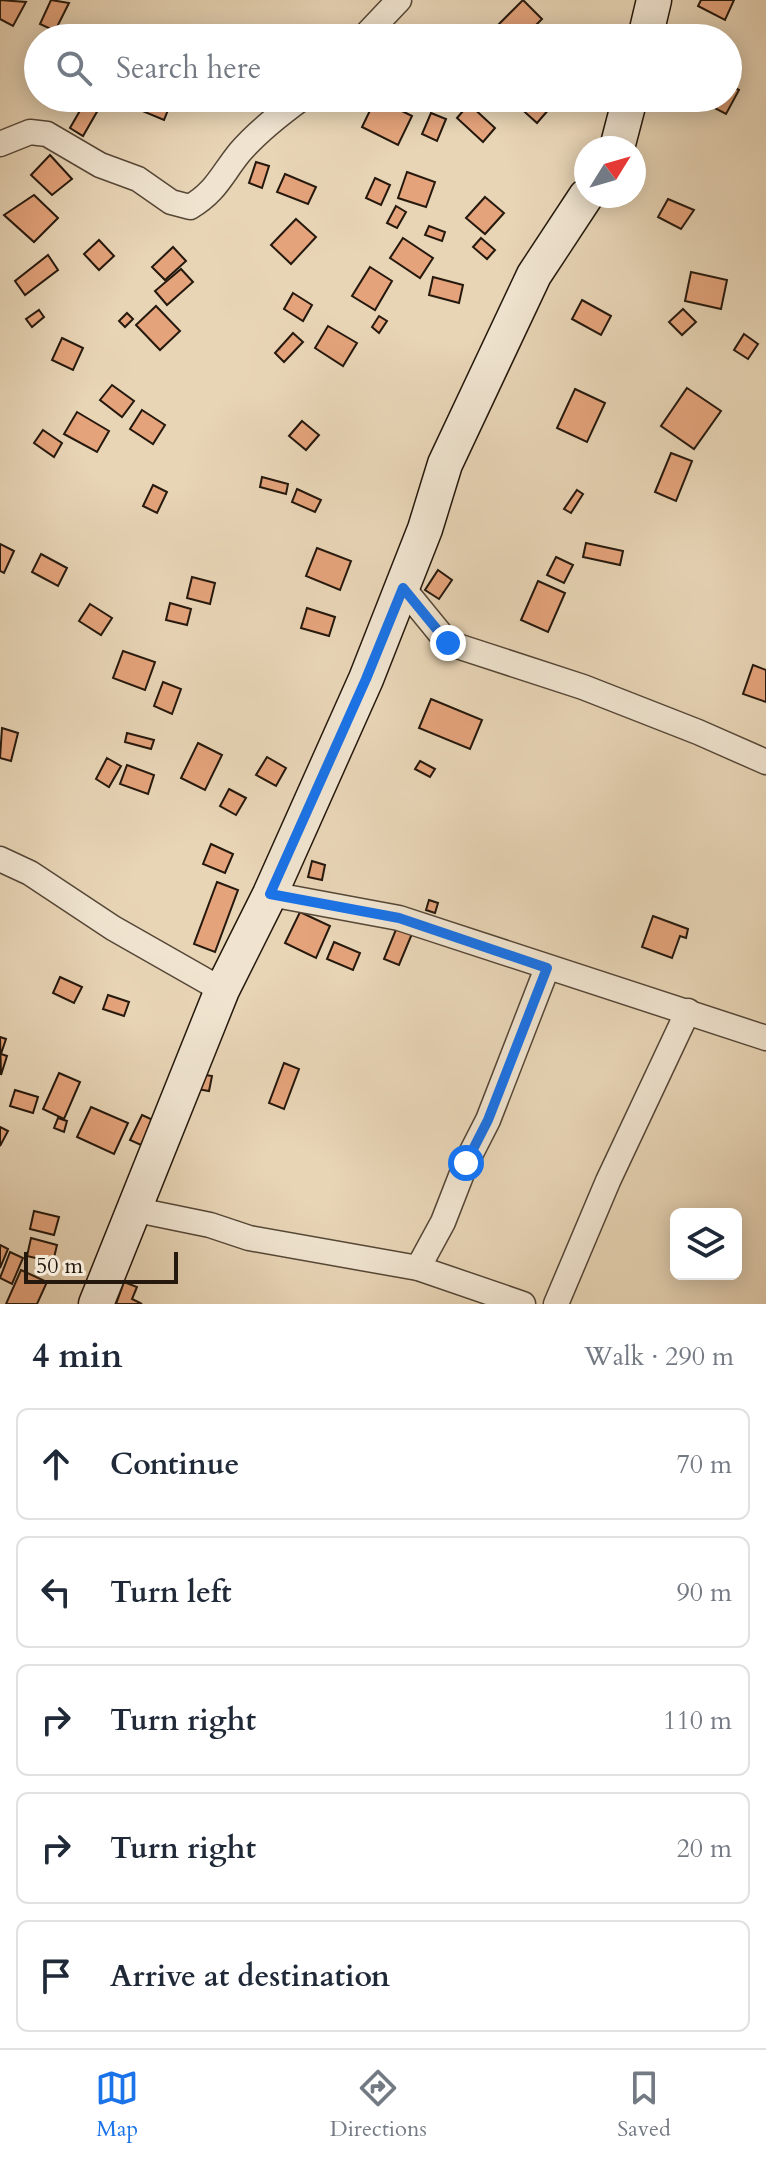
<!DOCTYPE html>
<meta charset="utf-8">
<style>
:root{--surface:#fff;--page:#f2f2f3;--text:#1f2937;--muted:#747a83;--line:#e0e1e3;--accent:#1a73e8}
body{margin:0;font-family:Cardo,serif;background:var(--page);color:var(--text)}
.controls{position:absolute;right:24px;bottom:24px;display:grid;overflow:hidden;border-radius:12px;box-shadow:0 4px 20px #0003}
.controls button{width:72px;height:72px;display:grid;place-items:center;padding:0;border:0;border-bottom:2px solid var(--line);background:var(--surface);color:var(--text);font:40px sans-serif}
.compass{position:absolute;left:574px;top:136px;width:72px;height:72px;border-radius:50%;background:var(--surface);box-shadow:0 4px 20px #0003;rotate:53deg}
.scale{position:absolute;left:24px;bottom:20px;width:154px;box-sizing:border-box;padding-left:8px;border:4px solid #25180d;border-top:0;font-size:22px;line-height:28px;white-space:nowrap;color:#25180d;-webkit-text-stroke:6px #f0e4d0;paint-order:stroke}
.stop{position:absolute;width:24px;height:24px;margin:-18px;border:6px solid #1a73e8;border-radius:50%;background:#fff}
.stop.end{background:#1a73e8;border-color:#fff;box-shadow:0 2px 8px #0008}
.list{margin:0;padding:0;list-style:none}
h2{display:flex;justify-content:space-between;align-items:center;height:104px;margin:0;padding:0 32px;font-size:34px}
h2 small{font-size:26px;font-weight:400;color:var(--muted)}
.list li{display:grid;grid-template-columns:52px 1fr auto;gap:24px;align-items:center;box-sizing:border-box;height:112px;margin:0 16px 16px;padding:0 16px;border:2px solid var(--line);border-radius:12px}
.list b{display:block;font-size:30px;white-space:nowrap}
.list em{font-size:26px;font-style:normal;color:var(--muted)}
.icon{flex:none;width:44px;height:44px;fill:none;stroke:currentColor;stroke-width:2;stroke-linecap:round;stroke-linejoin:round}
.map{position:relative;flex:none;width:766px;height:1304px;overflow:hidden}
.search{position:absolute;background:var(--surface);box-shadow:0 4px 20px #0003;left:24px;right:24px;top:24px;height:88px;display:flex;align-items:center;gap:20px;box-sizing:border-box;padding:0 28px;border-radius:44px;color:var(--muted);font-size:30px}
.sheet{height:744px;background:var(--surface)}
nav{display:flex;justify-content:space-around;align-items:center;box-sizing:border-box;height:112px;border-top:2px solid var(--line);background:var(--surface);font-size:22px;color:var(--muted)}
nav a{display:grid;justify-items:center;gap:4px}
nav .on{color:var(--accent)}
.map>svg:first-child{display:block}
</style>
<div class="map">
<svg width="766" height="1304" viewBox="0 0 766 1304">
<rect width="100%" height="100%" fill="#e8d5b6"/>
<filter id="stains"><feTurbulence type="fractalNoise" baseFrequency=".0025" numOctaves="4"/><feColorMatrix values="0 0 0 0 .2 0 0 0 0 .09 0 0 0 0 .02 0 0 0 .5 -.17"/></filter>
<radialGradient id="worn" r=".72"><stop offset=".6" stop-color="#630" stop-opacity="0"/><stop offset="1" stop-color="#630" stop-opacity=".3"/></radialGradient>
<g fill="#e4a37b" stroke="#25180d" stroke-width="2">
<path d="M0,0l26,2 -13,24 -13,-7z"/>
<path d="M51,0l18,3 -14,28 -15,-7z"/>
<path d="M523,0l19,19 -19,19h-12l-13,-13z"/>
<path d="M701,0h33l-9,20 -27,-14z"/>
<path d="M728,84l11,6 -13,24 -19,-10 3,-6h18z"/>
<path d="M145,98l27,2 -8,20 -24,-10z"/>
<path d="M376,98l36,18 -14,29 -36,-18z"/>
<path d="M523,98h16l11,10 -13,15 -20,-18z"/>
<path d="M85,102l13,8 -15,26 -13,-8z"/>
<path d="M469,104l26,24 -12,14 -26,-24z"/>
<path d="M431,113l15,6 -9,22 -15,-7z"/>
<path d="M50,155l22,24 -20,16 -21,-20z"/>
<path d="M256,162l13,4 -7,22 -13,-5z"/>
<path d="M407,172l28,10 -9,25 -28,-9z"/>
<path d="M285,174l31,13 -8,17 -31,-12z"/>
<path d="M375,178l15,7 -9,20 -15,-7z"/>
<path d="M34,195l24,23 -24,24 -30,-27z"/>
<path d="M485,197l19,16 -19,21 -19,-16z"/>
<path d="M668,199l26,11 -13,19 -23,-12z"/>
<path d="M396,206l10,6 -9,16 -10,-5z"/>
<path d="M296,219l20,18 -25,27 -20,-19z"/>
<path d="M429,226l16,6 -3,9 -17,-6z"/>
<path d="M403,238l30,20 -13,20 -30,-20z"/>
<path d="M481,238l14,12 -8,9 -14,-12z"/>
<path d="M99,240l15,16 -15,14 -15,-16z"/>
<path d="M173,247l13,14 -21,19 -13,-13z"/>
<path d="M48,255l10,15 -33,25 -10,-14z"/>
<path d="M370,267l22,14 -17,29 -23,-14z"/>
<path d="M181,269l12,13 -26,23 -12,-14z"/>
<path d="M691,272l36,8 -6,29 -36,-8z"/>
<path d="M433,277l30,8 -4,18 -30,-8z"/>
<path d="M293,293l19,12 -9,16 -19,-12z"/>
<path d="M582,300l29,16 -10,19 -29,-16z"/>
<path d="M156,306l24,25 -20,19 -24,-25z"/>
<path d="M683,309l13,13 -14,13 -13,-13z"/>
<path d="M39,310l5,7 -12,10 -6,-8z"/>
<path d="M127,313l6,6 -8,8 -6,-6z"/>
<path d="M379,316l8,5 -8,12 -7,-6z"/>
<path d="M328,326l29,17 -14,23 -28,-18z"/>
<path d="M293,333l10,9 -19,20 -9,-9z"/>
<path d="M744,334l14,10 -10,15 -14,-9z"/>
<path d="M62,338l21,10 -10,22 -21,-10z"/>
<path d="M112,385l22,16 -12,16 -22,-17z"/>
<path d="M687,388l34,23 -27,38 -33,-23z"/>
<path d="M575,389l30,14 -18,39 -30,-14z"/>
<path d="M142,410l23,15 -12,19 -23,-15z"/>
<path d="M77,412l32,19 -12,21 -33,-18z"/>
<path d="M302,421l17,14 -13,15 -17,-14z"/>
<path d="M43,430l19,13 -8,14 -20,-14z"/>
<path d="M671,453l21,8 -16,40 -21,-9z"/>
<path d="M262,477l26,7 -2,10 -26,-7z"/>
<path d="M153,485l14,7 -10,21 -14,-7z"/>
<path d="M297,489l24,11 -6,12 -23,-10z"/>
<path d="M577,490l6,4 -12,19 -7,-4z"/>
<path d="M586,543l37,8 -3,14 -37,-8z"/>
<path d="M0,544l14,7 -10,22 -4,-2z"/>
<path d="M317,548l34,13 -11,29 -34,-14z"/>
<path d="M41,554l26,14 -9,18 -26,-14z"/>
<path d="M556,557l17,8 -9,18 -17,-8z"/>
<path d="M438,570l14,10 -13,19 -14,-9z"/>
<path d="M192,577l23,6 -5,21 -23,-6z"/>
<path d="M538,581l27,12 -17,39 -27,-12z"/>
<path d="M170,603l21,6 -4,16 -21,-5z"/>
<path d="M90,604l22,14 -11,17 -22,-14z"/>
<path d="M307,608l28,9 -6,19 -28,-8z"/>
<path d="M123,651l32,11 -10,28 -32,-12z"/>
<path d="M753,665l13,5v32l-23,-8z"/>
<path d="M163,682l18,7 -9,25 -18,-8z"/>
<path d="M431,699l51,21 -12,29 -51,-21z"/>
<path d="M2,728l16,5 -7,28 -11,-3z"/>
<path d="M127,733l27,7 -3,9 -26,-7z"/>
<path d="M198,743l24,12 -17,35 -24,-12z"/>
<path d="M267,757l19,11 -10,18 -20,-11z"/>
<path d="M107,758l14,8 -12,21 -13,-8z"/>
<path d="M420,761l15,8 -5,8 -15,-8z"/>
<path d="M127,765l27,10 -6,19 -28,-10z"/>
<path d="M229,789l17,9 -10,17 -16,-9z"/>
<path d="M211,844l22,10 -8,19 -22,-9z"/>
<path d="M312,861l13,4 -3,15 -14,-3z"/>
<path d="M217,882l21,8 -23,62 -21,-8z"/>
<path d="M429,900l9,3 -3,10 -9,-3z"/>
<path d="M300,912l30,14 -14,32 -31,-15z"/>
<path d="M653,916l35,13 -2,9 -6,-2 -8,22 -30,-11z"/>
<path d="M399,922l15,7 -15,36 -15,-6z"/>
<path d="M334,942l26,11 -7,17 -26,-11z"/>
<path d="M60,977l22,10 -8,16 -21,-10z"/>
<path d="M108,995l21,7 -5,14 -21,-7z"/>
<path d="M0,1037l6,2 -5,15 6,2 -6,19z"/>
<path d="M284,1063l15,6 -15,40 -15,-6z"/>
<path d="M59,1073l21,9 -16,37 -21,-10z"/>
<path d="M200,1074l12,2 -3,15 -12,-2z"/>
<path d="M15,1090l23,7 -5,16 -23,-7z"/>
<path d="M91,1107l37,16 -14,31 -37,-17z"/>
<path d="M142,1115l11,5 -12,25 -11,-5z"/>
<path d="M58,1118l9,3 -3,11 -10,-4z"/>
<path d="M0,1127l8,4 -8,15z"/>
<path d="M34,1211l25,6 -5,18 -24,-6z"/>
<path d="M31,1238l26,7 -4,17 -26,-6z"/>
<path d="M0,1245l8,4 -8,19z"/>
<path d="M10,1252l13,6 -11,26 -12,-6z"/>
<path d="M21,1270l26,12 -10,22h-31z"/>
<path d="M124,1282l13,5 -5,12 10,5h-26z"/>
</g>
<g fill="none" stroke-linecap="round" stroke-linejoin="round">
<defs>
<g id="street">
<path d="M363,38l36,-38"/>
<path d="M0,144l30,-12 17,2 53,31 38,14 33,23 19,5c26,-15 32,-33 50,-55 18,-21 40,-38 62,-54"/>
<path d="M403,588l45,55 135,44 115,45 68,30"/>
<path d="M0,859l30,14 83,55 109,62"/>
<path d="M270,894l129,24 367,120"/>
<path d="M132,1209l78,16 39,13 169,30 105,36"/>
<path d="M418,1268l25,-46 23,-59 22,-43 59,-152"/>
<path d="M556,1304l52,-123 80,-170"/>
</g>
<g id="secondary">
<path d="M645,38l9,-38"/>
<path d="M617,148l13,-50"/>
<path d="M96,1304l126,-314 48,-96 96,-215 59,-150 20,-65 89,-189 52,-79"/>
</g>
</defs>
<use href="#street" stroke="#564737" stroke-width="27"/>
<use href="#secondary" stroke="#25180d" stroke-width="37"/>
<use href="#street" stroke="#f0e4d0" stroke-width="24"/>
<use href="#secondary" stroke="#f0e4d0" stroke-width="34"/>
</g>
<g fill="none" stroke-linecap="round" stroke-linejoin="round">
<path stroke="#1a73e8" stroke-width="10" d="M448,643l-45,-55 -37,91 -96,215 129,24 148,50 -59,152 -22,43"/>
</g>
<rect width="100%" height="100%" filter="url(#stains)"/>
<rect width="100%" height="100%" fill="url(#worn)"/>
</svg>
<div class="controls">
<button><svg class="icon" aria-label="layers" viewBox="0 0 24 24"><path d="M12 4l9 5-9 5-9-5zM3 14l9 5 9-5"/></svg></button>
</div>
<svg class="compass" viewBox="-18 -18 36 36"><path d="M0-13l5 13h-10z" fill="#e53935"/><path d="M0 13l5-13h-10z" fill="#747a83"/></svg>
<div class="scale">50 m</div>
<div class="stop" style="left:466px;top:1163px"></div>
<div class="stop end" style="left:448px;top:643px"></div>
<div class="search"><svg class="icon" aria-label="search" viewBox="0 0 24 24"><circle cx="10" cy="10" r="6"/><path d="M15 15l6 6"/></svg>Search here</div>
</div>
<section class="sheet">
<h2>4 min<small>Walk · 290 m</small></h2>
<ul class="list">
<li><svg class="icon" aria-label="ahead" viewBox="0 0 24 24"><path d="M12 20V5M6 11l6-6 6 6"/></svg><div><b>Continue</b></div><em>70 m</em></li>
<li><svg class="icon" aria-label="left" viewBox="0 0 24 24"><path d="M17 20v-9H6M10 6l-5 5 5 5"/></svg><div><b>Turn left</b></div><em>90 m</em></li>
<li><svg class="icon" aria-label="right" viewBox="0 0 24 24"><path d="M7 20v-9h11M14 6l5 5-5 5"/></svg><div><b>Turn right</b></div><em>110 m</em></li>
<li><svg class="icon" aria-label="right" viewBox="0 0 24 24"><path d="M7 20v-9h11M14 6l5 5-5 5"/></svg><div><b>Turn right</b></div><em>20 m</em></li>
<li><svg class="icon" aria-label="arrive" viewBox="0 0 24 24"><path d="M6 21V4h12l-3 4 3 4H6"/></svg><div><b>Arrive at destination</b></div></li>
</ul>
</section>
<nav>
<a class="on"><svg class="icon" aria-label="map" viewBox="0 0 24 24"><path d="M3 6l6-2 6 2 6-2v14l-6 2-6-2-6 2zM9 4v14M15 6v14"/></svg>Map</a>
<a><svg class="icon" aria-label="directions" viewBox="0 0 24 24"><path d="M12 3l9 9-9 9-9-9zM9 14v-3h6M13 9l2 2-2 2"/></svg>Directions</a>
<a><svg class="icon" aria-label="saved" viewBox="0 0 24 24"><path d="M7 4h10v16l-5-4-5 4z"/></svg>Saved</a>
</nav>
